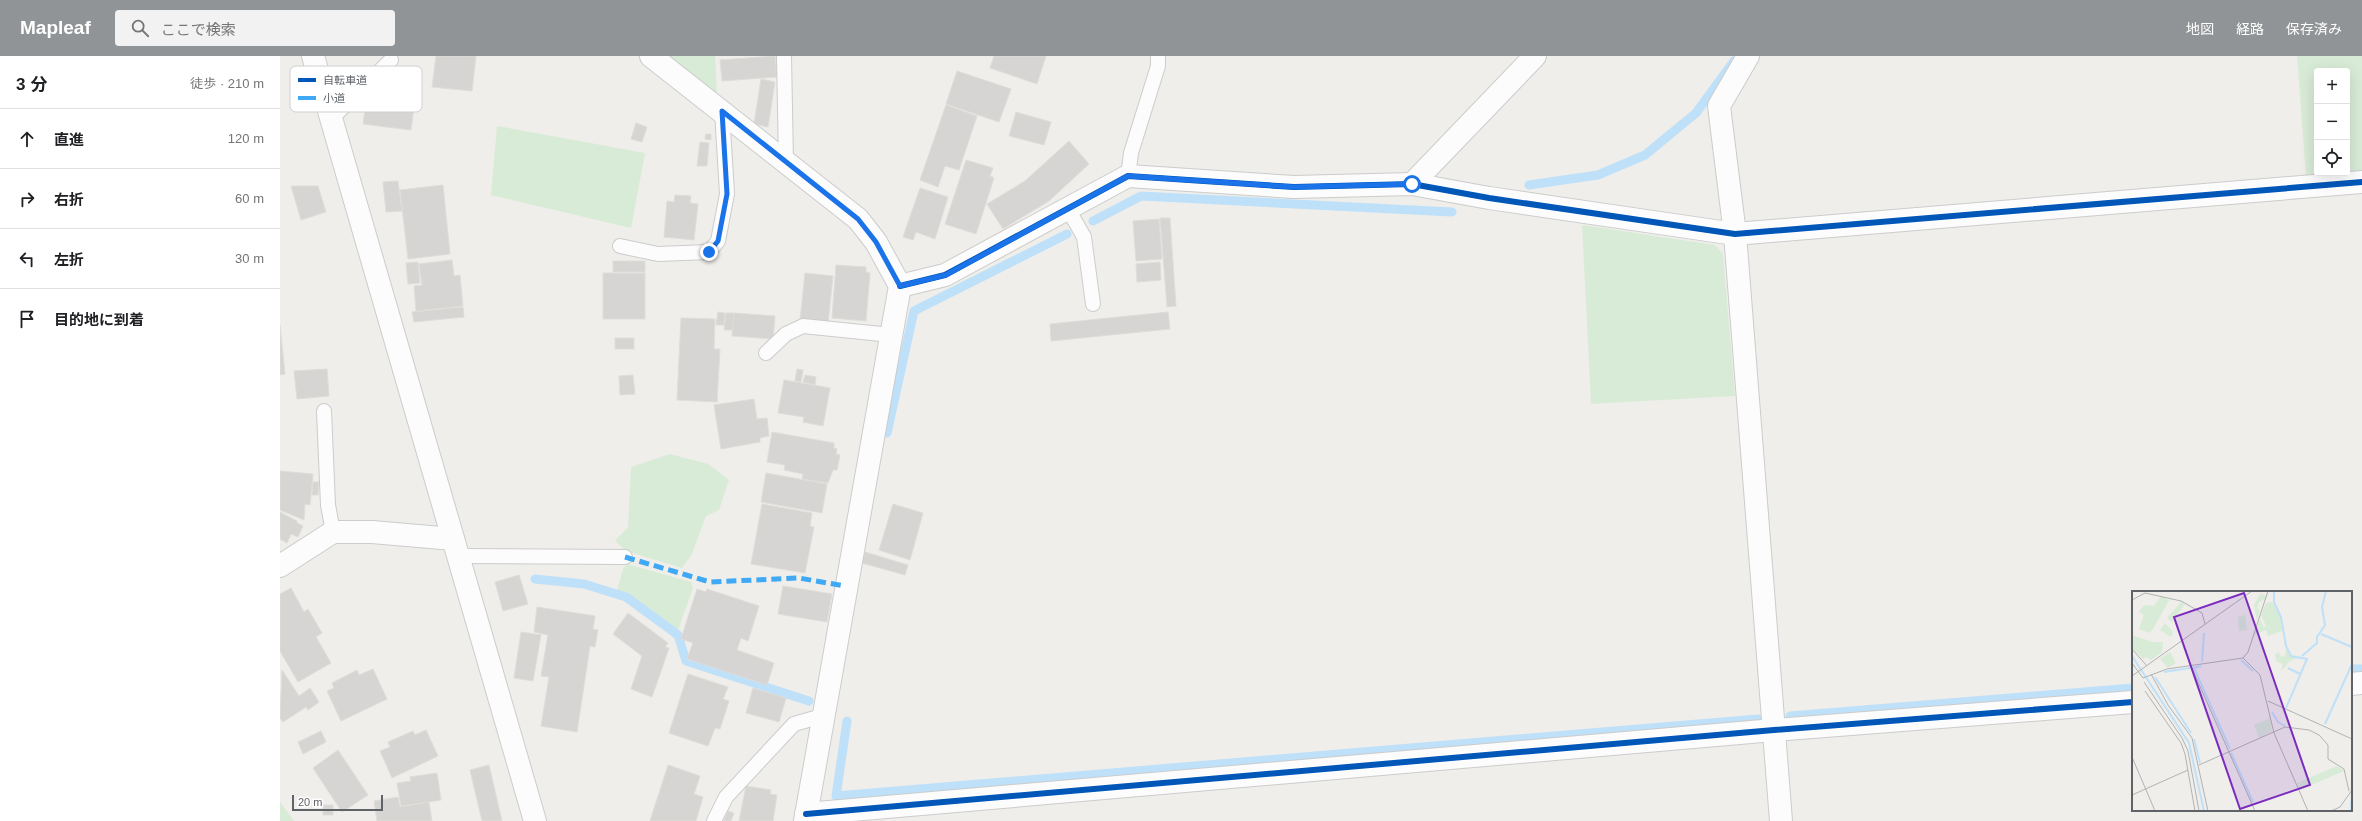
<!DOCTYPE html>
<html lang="ja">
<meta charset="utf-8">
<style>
:root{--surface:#fff;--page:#f2f2f2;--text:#202124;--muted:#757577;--line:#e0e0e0;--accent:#919496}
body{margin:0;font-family:Arial,"Noto Sans JP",sans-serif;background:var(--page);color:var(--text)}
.controls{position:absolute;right:12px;top:12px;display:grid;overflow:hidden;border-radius:4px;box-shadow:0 4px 16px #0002}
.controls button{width:36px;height:36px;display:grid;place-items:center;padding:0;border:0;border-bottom:1px solid var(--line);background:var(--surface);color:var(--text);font:20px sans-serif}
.scale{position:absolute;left:12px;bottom:10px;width:91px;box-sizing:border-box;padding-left:4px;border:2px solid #5f6368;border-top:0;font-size:11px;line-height:14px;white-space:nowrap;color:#5f6368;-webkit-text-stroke:3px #fff;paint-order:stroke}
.stop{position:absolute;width:12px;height:12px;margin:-9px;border:3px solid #1a73e8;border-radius:50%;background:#fff}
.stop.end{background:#1a73e8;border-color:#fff;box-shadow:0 1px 4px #0008}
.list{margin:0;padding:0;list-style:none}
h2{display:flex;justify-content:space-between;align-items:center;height:52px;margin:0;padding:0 16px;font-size:17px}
h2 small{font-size:13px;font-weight:400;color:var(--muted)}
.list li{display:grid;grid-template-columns:26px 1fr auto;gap:12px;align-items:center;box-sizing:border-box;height:60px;padding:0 16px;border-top:1px solid var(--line)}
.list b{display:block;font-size:15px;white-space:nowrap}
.list em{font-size:13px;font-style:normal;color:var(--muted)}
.icon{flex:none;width:22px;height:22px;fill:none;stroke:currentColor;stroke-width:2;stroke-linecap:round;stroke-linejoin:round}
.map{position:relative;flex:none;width:2082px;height:765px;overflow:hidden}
header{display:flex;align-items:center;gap:24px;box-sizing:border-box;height:56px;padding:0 20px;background:var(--accent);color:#fff}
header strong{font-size:19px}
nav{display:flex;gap:22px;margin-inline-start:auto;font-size:14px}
.search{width:280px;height:36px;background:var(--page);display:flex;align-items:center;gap:10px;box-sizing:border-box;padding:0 14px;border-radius:4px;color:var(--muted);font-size:15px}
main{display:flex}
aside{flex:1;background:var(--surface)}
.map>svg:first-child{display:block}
</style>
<header>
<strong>Mapleaf</strong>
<div class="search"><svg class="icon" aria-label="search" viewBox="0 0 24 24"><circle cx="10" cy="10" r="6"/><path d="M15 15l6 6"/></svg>ここで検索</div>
<nav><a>地図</a><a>経路</a><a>保存済み</a></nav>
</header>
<main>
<aside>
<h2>3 分<small>徒歩 · 210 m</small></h2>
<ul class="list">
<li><svg class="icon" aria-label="ahead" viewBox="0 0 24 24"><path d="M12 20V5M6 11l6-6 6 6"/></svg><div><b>直進</b></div><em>120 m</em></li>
<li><svg class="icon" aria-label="right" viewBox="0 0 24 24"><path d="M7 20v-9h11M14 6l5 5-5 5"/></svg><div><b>右折</b></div><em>60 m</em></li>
<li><svg class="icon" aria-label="left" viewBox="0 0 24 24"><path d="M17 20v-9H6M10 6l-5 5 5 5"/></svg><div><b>左折</b></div><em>30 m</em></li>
<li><svg class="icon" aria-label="arrive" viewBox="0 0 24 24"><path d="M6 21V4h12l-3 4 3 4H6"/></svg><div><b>目的地に到着</b></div></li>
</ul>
</aside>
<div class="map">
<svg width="2082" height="765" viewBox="0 0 2082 765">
<rect width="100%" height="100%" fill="#efeeea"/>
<g fill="#d8ebd6">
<path d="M390,0h45l2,39z"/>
<path d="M2017,0h65v115l-15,2v-102h-30v102h25l-36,3z"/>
<path d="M217,70l148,27 -14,75 -140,-33z"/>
<path d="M1302,169l133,20 8,9 12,142 -144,8z"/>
<path d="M390,398l38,10 21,16 -10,30 -13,6 -14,38 -10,14 -56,-17 -11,-10 13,-14 3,-60z"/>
<path d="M347,508l64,18 2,6 -15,42 -52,-37 -9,-2 6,-22z"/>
<path d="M0,746l14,19h-14z"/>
</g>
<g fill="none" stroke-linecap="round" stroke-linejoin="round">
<g stroke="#bfe0f9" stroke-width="9">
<path d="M1249,129l69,-10 47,-20 51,-42 38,-52"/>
<path d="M813,165l48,-25 311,16"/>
<path d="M607,377l27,-122 153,-77"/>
<path d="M255,523l49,5 42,13 52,38 8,26 123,40"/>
<path d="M2071,613h11"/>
<path d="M1510,660l343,-28"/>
<path d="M567,665l-11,75 922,-77"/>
</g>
</g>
<g fill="#d6d5d3" stroke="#deddd9">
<path d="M156,0h40l-4,35 -40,-4z"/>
<path d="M495,0l2,21 -55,4 -2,-21z"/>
<path d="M714,0h52l-9,28 -47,-16z"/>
<path d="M677,15l54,18 -12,33 -53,-18z"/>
<path d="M481,23l14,3 -7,45 -14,-3z"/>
<path d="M100,37l12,1v3l23,3 -4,30 -48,-6 4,-30 13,2z"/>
<path d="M666,49l31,11 -18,54 -14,-4 -7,21 -18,-7z"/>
<path d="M736,56l35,10 -7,23 -35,-9z"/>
<path d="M356,67l11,4 -5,15 -11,-3z"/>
<path d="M426,78h5v6l-6,-1z"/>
<path d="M789,85l20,23 -40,37 -46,28 -16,-25 38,-23z"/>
<path d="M420,86l9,1 -2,23h-10z"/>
<path d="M686,104l27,8 -3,8 4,2 -18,56 -31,-10z"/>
<path d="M118,125l4,30 -16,1 -3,-30z"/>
<path d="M163,129l7,69 -42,5 -8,-69z"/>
<path d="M11,130h27l8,26 -25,8z"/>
<path d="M640,132l28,9 -13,42 -19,-7 -3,8 -10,-3z"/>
<path d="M395,139l16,1 -1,7 8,1 -4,36 -30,-3 3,-36 7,1z"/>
<path d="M880,162h10l6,88 -9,1z"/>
<path d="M879,163l3,40 -26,2 -3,-40z"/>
<path d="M172,204l2,16 6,-1 3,31 -47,5 -2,-25 8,-1 -3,-21z"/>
<rect x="333" y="205" width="32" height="11"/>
<path d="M138,206l2,21 -12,1 -2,-21z"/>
<path d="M880,206l1,18 -24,2 -1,-18z"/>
<path d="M556,209l30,2v5l4,1 -4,48 -34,-3z"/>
<rect x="323" y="217" width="42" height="46"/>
<path d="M525,217l28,3 -5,47 -28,-3z"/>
<path d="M183,251l1,10 -50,5 -2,-10z"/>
<path d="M438,256l7,1 -1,12h-8z"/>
<path d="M888,256l2,17 -119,12 -1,-17z"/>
<path d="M446,257h8l-1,17h-9z"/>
<path d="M454,257l41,3 -2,23 -41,-3z"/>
<path d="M401,262l34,1 -1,30h6l-3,53 -40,-2z"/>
<path d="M0,269l5,49 -5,1z"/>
<rect x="335" y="282" width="19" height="11"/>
<path d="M47,313l2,27 -32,3 -3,-28z"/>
<path d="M517,313l6,1 -2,12 -6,-1z"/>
<path d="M353,319l2,19 -15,1 -1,-19z"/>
<path d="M525,319l11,2 -1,8 -12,-3z"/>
<path d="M504,324l46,8 -7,38 -20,-4 1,-5 -26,-4z"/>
<path d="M474,343l3,20 10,-1 2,18 -9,2v4l-39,7 -7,-44z"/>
<path d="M492,376l62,11v5l3,1 -1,5 4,1 -3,15h-4l-5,13 -26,-4 1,-5 -19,-4 1,-5 -18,-3z"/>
<path d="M0,415l33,3 -3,31 -5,-1 -1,16 -24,-10z"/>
<path d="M486,417l61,11 -5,29 -61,-11z"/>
<path d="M33,426h6l-1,13h-6z"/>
<path d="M482,448l50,9 -2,13 4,1 -9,46 -54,-9z"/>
<path d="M613,448l30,9 -13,47 -31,-10z"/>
<path d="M0,456l17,9v2l6,3 -5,11 -7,-3 -4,9 -7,-4z"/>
<path d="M585,496l43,13 -3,10 -43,-12z"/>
<path d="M239,519l9,29 -25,7 -8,-29z"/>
<path d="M503,530l49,8 -5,28 -49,-8z"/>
<path d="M11,532l13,24 4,-3 14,24 -6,4 15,26 -33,19 -18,-31v-57z"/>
<path d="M417,533l9,3 1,-3 52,17 -11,35 -7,-3 -4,12 37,13 -7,22 -80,-26 6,-16 -12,-4z"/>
<path d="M257,551l58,9 -2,13 5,1 -3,17 -5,-1 -13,86 -36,-6 8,-49 -8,-1 7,-41 -14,-3z"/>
<path d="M348,557l40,30 -3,4 4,1 -17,49 -21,-8 11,-33 -29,-22z"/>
<path d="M241,576l20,3 -8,46 -19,-3z"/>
<path d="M93,613l14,30 -46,22 -14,-30 7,-3 -2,-5 25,-13 2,5z"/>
<path d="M2,614l17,26 11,-8 9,14 -11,8 -2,-3 -23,15 -3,-4z"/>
<path d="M408,618l40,13 -5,12 6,2 -9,28 -5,-1 -7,18 -39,-13z"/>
<path d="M473,632l33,10 -7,24 -33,-9z"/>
<path d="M146,674l12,26 -46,22 -12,-27 10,-4 -2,-5 25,-11 2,4z"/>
<path d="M41,675l5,11 -23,12 -5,-12z"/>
<path d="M58,694l30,45 -26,17 -29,-44z"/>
<path d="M209,709l13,56h-20l-12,-51z"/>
<path d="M388,709l32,11 -6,18 9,3 -7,24h-46z"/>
<path d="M157,717l4,27 -40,6 -4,-23 14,-2 -1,-4z"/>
<path d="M466,730l25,4 -1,4 7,1 -4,26h-34z"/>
<path d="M118,741l2,10 29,-5 3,19h-55l-3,-20z"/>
<rect x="43" y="749" width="10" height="10"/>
<path d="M448,755l6,2 -3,8h-7z"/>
</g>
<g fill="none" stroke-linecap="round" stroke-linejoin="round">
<defs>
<g id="service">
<path d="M504,0l2,106"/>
<path d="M52,62l59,-58"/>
<path d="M848,120l3,-23 27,-87v-10"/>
<path d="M788,153l16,28 9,67"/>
<path d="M340,190l38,8 51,-2 9,-11 9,-47 -5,-83"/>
<path d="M486,297l20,-19 17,-8 88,9"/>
<path d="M44,355l4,94 5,27"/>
<path d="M178,500l167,1"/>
<path d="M434,765l12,-24 68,-73 28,-8"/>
</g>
<g id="minor">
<path d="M371,0l207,163 18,23 24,44 -95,535"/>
<path d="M1468,0l-29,50 16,128 46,587"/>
<path d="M1132,128l123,-128"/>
<path d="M620,230l45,-11 183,-99 166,11 118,-3 77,14 246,36 627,-52"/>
<path d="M0,510l53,-34h39l81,7"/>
<path d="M2071,628l11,-1"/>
<path d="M526,758l968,-84 359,-28"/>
</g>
<path id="tertiary" d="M33,0l222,765"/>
</defs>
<use href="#service" stroke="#cbcccc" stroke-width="16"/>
<use href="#minor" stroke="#cbcccc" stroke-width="24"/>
<use href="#tertiary" stroke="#cbcccc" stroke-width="24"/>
<use href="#service" stroke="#fdfcfc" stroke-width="14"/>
<use href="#minor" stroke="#fdfcfc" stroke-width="22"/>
<use href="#tertiary" stroke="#fdfcfc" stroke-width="22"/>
<path stroke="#3fa9f5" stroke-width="5" stroke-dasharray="10 5" stroke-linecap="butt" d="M345,501l85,25 89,-4 46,8"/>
<defs>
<g id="cycleway">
<path d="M620,230l45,-11 183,-99 166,11 118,-3 77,14 246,36 627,-52"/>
<path d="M526,758l968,-84 359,-28"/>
</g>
</defs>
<use href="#cycleway" stroke="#fff" stroke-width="8"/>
<use href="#cycleway" stroke="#0057b8" stroke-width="6"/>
</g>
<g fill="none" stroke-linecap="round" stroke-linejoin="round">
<path stroke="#1a73e8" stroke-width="5" d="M429,196l9,-11 9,-47 -5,-83 136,108 18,23 24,44 46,-11 182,-99 166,11 118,-3"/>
</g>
<g transform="translate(1852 535)">
<rect width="220" height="220" fill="#efeeea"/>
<path d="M128,3l5,1v4l-6,3 -2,6 3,2 -3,11 -3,-16zM29,5l8,4 -1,2 -15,27 -4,4 -10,-4 5,-14 -5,-3 5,-7 10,1zM49,11l4,2 -13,18 -5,-4zM141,11l8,15 1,14 -14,5 -2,-6 -12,5 6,-15 4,7 2,-1 -5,-11 5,-12zM113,24l2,15 -8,1 -1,-14zM33,32l8,9 -2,5 -11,-7zM0,44l20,7h11l-1,10 -11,8 -5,-3 -3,2 -11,-11zM154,57l5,8 8,1 -9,4 -9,10 2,-7 -7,-3 -1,-7 4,-2 2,5 4,-1zM38,61l6,11 -8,5 -8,-9zM138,127l2,13 -13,7 -5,-13zM205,175l7,5 -44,19 -3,-7z" fill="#d8ebd6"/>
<path fill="none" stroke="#bfe0f9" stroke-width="2" d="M142,0v11l7,15 5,29 5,10 16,3 -21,49M189,43l31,13M0,65l57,87 15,68M170,65l15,-13v-6l8,-12 -3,-18 4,-16M109,69l12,11M70,71l2,-29M69,75l-7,2 36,81M156,77l12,6M32,81l26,-4M23,86l36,56M140,121l6,10 7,4M193,133l27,-60M62,148l6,24M99,162l22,49M219,220l1,-17"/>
<path fill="none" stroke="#b1b2b2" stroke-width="1" d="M0,9l13,-7 36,8 21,12 3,11M0,58l15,17M111,67l17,17 14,58 34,78M0,72l11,15 24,-9 76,-11 5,-6 20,-61M59,75l64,145M19,83l17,31 24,33 16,73M0,85l120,-85M12,91l38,56 6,13 11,60M13,100l36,52 4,11 10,57M136,110l84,38M0,166l23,54M67,174l86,-38 24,3 10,5 9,10v14l16,10 5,22M0,204l56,-25M199,220l9,-4 12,-17"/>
<path fill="#7b2cbf" fill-opacity="0.15" stroke="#7b2cbf" stroke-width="2" d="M112,2l66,192 -70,24 -66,-192z"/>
<rect width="220" height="220" fill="none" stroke="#5f6368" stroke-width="2"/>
</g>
<rect x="10" y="10" width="132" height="46" rx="6" fill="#fff" stroke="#cfd0d2" stroke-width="1"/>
<rect x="18" y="22" width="18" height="4" fill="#0057b8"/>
<rect x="18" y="40" width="18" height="4" fill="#3fa9f5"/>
<g font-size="11" fill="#5f6368">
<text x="43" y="28">自転車道</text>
<text x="43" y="46">小道</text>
</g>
</svg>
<div class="controls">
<button>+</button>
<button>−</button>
<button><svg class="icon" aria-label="locate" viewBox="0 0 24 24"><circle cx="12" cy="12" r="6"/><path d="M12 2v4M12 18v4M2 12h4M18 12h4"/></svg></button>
</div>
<div class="scale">20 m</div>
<div class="stop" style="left:1132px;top:128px"></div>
<div class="stop end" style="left:429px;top:196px"></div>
</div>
</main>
